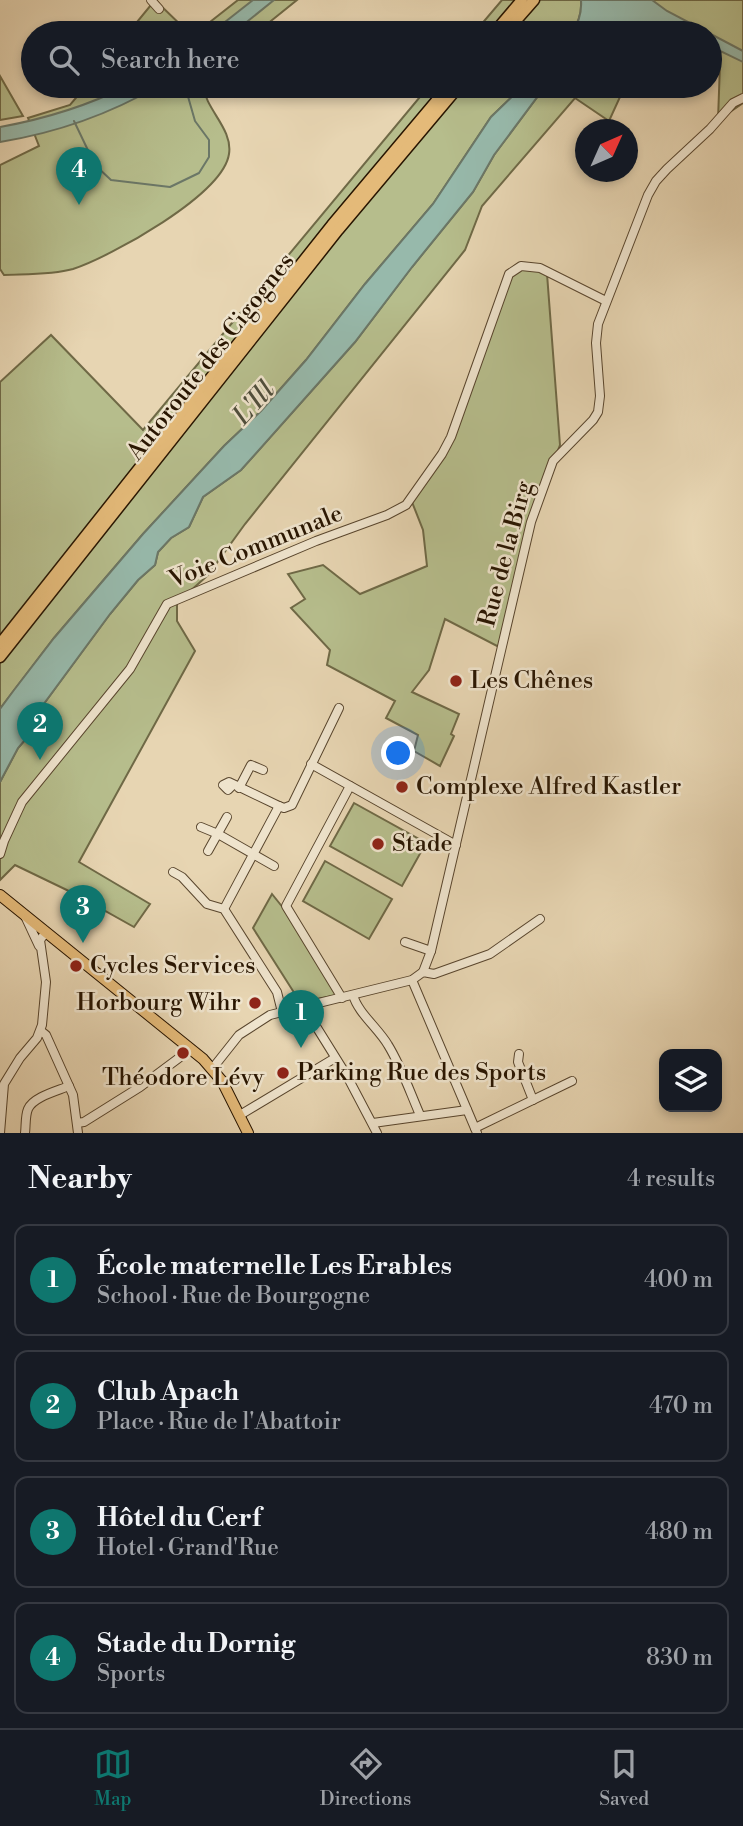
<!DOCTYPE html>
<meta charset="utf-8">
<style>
:root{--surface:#171b24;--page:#242831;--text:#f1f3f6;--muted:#9ea1a6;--line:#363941;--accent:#0f766e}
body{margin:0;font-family:"Libre Bodoni",serif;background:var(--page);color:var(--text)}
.controls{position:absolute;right:21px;bottom:21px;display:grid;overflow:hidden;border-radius:14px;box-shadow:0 4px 10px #0003}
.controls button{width:63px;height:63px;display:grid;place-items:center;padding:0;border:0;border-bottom:2px solid var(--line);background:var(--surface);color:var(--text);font:35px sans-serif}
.compass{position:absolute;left:575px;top:119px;width:63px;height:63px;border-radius:50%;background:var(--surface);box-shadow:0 4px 10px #0003;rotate:45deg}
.you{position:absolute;left:399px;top:754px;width:24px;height:24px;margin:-18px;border:5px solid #fff;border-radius:50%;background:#1a73e8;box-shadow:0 0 0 10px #1a73e833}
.badge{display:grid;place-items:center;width:46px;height:46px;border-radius:50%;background:var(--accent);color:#fff;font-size:23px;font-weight:700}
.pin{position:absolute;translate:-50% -58px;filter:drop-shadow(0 2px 4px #0008)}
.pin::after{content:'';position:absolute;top:37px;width:24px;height:21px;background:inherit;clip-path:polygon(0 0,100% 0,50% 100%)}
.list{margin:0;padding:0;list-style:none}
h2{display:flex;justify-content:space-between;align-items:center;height:91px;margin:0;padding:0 28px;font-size:30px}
h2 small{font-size:23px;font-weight:400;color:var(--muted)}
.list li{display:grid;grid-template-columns:46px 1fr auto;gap:21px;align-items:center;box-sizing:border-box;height:112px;margin:0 14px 14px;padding:0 14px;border:2px solid var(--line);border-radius:14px}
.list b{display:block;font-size:26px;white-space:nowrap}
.list p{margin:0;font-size:23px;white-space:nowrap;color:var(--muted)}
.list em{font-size:23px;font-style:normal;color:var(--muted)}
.icon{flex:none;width:38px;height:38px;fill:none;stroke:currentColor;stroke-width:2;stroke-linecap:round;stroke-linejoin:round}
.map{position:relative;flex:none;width:743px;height:1133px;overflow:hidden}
.search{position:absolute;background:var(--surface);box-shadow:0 4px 10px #0003;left:21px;right:21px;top:21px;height:77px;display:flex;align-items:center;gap:18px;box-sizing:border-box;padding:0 24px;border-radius:38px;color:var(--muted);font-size:26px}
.sheet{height:595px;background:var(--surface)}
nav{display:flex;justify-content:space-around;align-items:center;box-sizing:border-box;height:98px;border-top:2px solid var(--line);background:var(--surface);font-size:19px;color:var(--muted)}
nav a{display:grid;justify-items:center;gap:4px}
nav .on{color:var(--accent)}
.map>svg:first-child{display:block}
</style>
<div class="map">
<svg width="743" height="1133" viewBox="0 0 743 1133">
<rect width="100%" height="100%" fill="#e7d5b2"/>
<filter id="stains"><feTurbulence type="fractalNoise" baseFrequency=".00286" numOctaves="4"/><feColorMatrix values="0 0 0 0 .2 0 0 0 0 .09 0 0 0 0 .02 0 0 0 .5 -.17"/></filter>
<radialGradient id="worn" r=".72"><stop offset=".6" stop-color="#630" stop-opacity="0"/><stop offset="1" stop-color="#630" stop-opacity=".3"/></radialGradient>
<g fill="#b6bd8c" stroke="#6f6946" stroke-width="2">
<path d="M155,0l34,33h-61z"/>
<path d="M238,0h59l-41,33h-60z"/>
<path d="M502,0h79c1,13 -2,23 -10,33h-97z"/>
<path d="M652,0h91v103l-25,17 2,-56 -10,-4v-27h-91l16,-6z"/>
<path d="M0,76l23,40 -23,4z"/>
<path d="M86,86h117c3,24 30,43 26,68 -6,41 -119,103 -156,115 -21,6 -48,5 -69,6l-4,-6v-104l39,-19 -11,-28 42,-13z"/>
<path d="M429,86h94l-32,31 -58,87 -68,80 -59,76 -45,51 -37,35 -81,88 -89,104 -54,71v-327l51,-47 92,95z"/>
<path d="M562,86h63l-16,35 -34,-23 -93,108 -17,44 -220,274 -37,51 -31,28v18l18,30 -116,211 71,42 -16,23 -61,-34 -58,-28 -15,15v-98l18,-34 13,-15 12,-28 67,-91 28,-34 17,-15 3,-13 13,-14 18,-11 14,-30 38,-27 114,-128 57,-75 61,-75 21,-37 50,-67z"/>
<path d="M525,263l22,11 13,171 -30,77 -31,125 -54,-28 -16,51 -17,22 47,22 -8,20 3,2 -14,30 -26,-15 4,-16 -32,-17 9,-17 -68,-36 3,-15 -39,-42 14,-9 -17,-25 35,-9 37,29 67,-28 -4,-36 -11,-28 39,-67 56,-157z"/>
<path d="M354,803l72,40 -24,43 -72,-40z"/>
<path d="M325,861l67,38 -23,40 -66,-38z"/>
<path d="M272,894l12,15 54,86 -38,7 -47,-74z"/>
</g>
<g fill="#97b9ab" stroke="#6b7767" stroke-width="2">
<path d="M253,0h21l-41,33h-22z"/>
<path d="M581,0h71l15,11 76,40v11l-33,-16v-13h-26l-28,-6h-21l-16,6h-48c8,-10 11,-20 10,-33z"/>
<path d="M127,86h31c-48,28 -103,47 -158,56v-15c44,-8 87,-21 127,-41z"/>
<path d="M523,86h39l-18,2 -50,67 -21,37 -61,75 -57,75 -114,128 -38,27 -14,30 -18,11 -13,14 -3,13 -17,15 -28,34 -67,91 -12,28 -13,15 -18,34v-73l14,-19 40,-52 89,-104 81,-88 37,-35 45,-51 59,-76 68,-80 58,-87z"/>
</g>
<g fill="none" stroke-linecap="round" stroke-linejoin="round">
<path stroke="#6b7767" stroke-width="2" d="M74,121l21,44 16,15 59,7 29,-14 10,-16v-17l-14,-19 -10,-35"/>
<defs>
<g id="minor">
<path d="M151,0l8,9"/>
<path d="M311,764l145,81"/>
<path d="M233,785l-5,5 -5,-5 6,-3 50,24"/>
<path d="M239,788l12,-23 12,5"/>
<path d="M201,827l17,7 56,32"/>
<path d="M208,851l19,-34"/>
<path d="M0,854l4,-13 18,-39 108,-133 37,-65 149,-63 71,-26 19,-10 36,-51 9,-17 58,-163 12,-8 19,2 66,33"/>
<path d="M173,872l9,5 25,27 17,5 53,83 5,20"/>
<path d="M224,909l55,-103 5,2 8,-3 47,-97"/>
<path d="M25,916l14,30"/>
<path d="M405,942l26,9"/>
<path d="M423,972l8,-21 100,-429 22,-61 40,-41 5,-8 2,-16 -4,-53 2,-19 50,-129 8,-14 11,-12 43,-40 23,-26 10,-5"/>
<path d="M412,980l65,153"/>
<path d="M353,995c5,18 25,33 35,50 13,21 22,47 32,70"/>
<path d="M342,998l-56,-92 64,-120"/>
<path d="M305,1006l4,9 38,61 30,57"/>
<path d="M41,1031l5,4 27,60 5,38"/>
<path d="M519,1054l-1,8 15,38"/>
<path d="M212,1069l27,-34 31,-20 142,-35 11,-8 11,2 56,-20 50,-35"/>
<path d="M240,1115l95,-57"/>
<path d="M77,1123l7,-1 56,-35 51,-38"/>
<path d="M373,1123l94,-13"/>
<path d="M475,1128l97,-47"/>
<path d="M0,1133l4,-49 16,-26 17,-20 5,-13 4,-43 -6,-42 6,-8"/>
<path d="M25,1133c1,-7 0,-17 3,-24 5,-12 29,-18 41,-23"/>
</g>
<path id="major" d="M0,895l203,164 19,22 26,52"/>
<g id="highway">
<path d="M494,33l28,-33"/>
<path d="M505,33l29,-33"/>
<path d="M0,644l332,-419 117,-139"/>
<path d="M0,657l338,-427 121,-144"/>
</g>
</defs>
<use href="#minor" stroke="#58452d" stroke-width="10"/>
<use href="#major" stroke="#281501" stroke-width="12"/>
<use href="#highway" stroke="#281501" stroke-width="13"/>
<use href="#minor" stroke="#efe4cd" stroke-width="8"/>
<use href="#major" stroke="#e4ba79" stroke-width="10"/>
<use href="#highway" stroke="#e4ba79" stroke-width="10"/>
</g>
<g fill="#8f2418" stroke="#efe4cd" stroke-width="2.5">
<circle cx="456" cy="681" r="7"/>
<circle cx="402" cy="787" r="7"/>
<circle cx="378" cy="844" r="7"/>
<circle cx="76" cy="966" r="7"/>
<circle cx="255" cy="1003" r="7"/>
<circle cx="183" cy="1053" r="7"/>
<circle cx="283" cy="1073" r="7"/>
</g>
<g text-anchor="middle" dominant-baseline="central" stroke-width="5" stroke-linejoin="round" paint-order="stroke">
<g font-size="24" fill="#281501" stroke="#efe4cd">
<text transform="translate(211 357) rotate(-52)">Autoroute des Cigognes</text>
<text transform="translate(256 547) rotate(-22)">Voie Communale</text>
<text transform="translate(506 554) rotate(-75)">Rue de la Birg</text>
</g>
<g font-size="24" fill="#281501" stroke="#efe4cd" text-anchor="start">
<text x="470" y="681">Les Chênes</text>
<text x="416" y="787">Complexe Alfred Kastler</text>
<text x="392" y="844">Stade</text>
<text x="90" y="966">Cycles Services</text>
<text x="241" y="1003" text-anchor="end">Horbourg Wihr</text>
<text x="297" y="1073">Parking Rue des Sports</text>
<text x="183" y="1078" text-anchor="middle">Théodore Lévy</text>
</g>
<g font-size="26" font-style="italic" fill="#4f4e3c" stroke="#efe4cd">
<text transform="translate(254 403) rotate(-48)">L'Ill</text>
</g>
</g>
<rect width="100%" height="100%" filter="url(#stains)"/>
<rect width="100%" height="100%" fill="url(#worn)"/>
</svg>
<div class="controls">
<button><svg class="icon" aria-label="layers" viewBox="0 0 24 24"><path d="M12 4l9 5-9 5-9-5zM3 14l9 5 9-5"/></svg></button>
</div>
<svg class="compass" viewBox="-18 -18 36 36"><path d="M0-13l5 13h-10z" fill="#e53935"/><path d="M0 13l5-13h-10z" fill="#9ea1a6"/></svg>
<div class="you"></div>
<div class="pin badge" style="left:301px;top:1048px">1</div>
<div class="pin badge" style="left:40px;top:760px">2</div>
<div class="pin badge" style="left:83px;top:943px">3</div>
<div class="pin badge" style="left:79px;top:205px">4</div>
<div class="search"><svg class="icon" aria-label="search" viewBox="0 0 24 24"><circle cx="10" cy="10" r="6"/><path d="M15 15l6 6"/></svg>Search here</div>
</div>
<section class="sheet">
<h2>Nearby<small>4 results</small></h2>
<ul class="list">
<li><span class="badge">1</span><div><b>École maternelle Les Erables</b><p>School · Rue de Bourgogne</p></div><em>400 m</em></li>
<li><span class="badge">2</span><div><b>Club Apach</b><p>Place · Rue de l'Abattoir</p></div><em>470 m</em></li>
<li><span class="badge">3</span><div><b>Hôtel du Cerf</b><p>Hotel · Grand'Rue</p></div><em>480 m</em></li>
<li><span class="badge">4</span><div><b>Stade du Dornig</b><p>Sports</p></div><em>830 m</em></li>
</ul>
</section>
<nav>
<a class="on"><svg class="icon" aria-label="map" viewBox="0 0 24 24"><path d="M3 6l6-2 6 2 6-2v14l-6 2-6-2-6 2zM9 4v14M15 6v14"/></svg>Map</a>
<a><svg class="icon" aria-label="directions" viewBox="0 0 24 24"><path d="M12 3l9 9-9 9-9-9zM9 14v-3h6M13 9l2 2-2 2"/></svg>Directions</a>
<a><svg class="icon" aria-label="saved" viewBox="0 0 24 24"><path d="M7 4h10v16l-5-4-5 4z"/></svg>Saved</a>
</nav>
